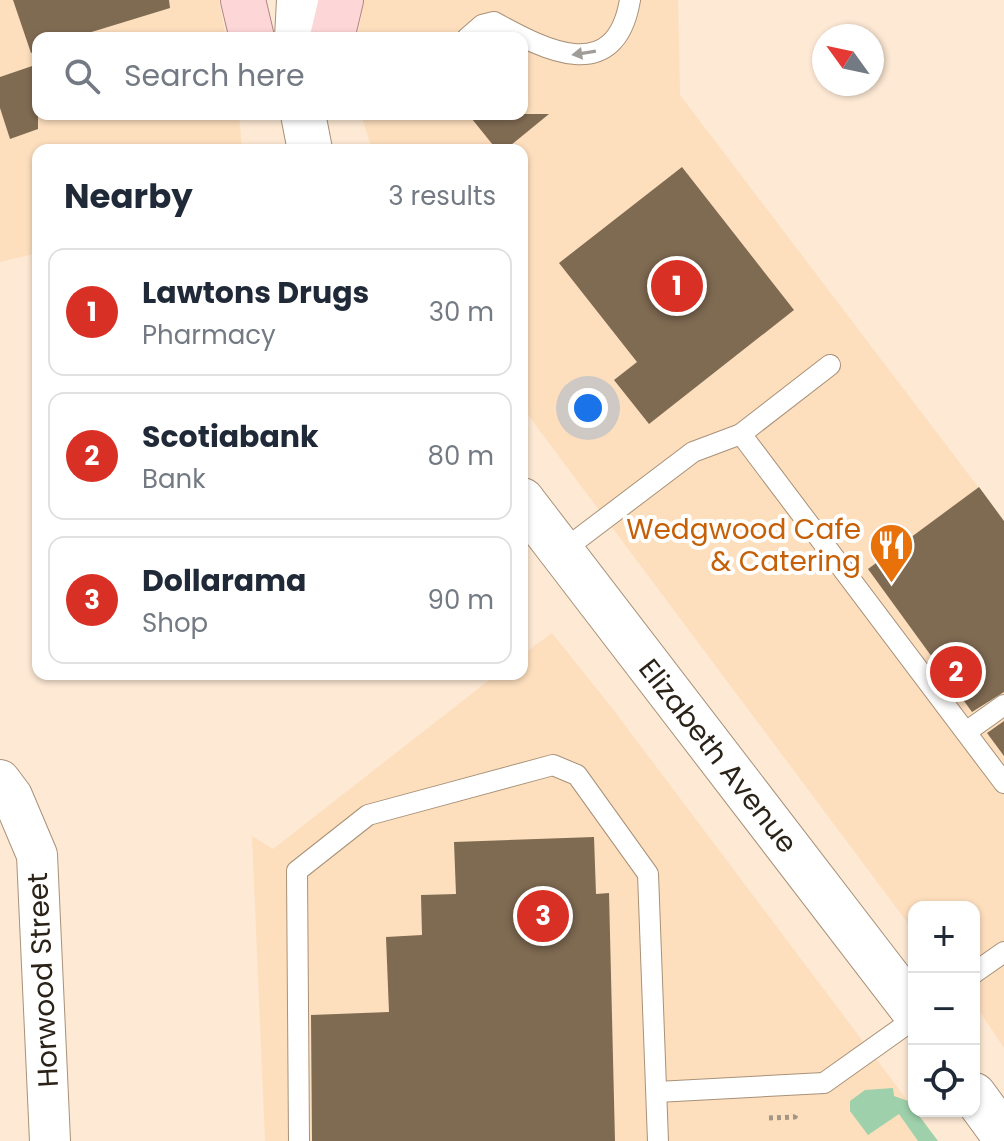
<!DOCTYPE html>
<meta charset="utf-8">
<style>
:root{--surface:#fff;--page:#f6f6f7;--text:#1f2937;--muted:#747a83;--line:#e0e1e3;--accent:#d93025}
body{margin:0;font-family:Poppins,sans-serif;background:var(--page);color:var(--text)}
.controls{position:absolute;right:24px;bottom:24px;display:grid;overflow:hidden;border-radius:16px;box-shadow:0 2px 6px #0004}
.controls button{width:72px;height:72px;display:grid;place-items:center;padding:0;border:0;border-bottom:2px solid var(--line);background:var(--surface);color:var(--text);font:40px sans-serif}
.compass{position:absolute;left:812px;top:24px;width:72px;height:72px;border-radius:50%;background:var(--surface);box-shadow:0 2px 6px #0004;rotate:303deg}
.you{position:absolute;left:588px;top:408px;width:28px;height:28px;margin:-20px;border:6px solid #fff;border-radius:50%;background:#1a73e8;box-shadow:0 0 0 12px #1a73e833}
.badge{display:grid;place-items:center;width:52px;height:52px;border-radius:50%;background:var(--accent);color:#fff;font-size:26px;font-weight:700}
.pin{position:absolute;translate:-50% -50%;border:4px solid #fff;box-shadow:0 2px 8px #0006}
.list{margin:0;padding:0;list-style:none}
h2{display:flex;justify-content:space-between;align-items:center;height:104px;margin:0;padding:0 32px;font-size:34px}
h2 small{font-size:26px;font-weight:400;color:var(--muted)}
.list li{display:grid;grid-template-columns:52px 1fr auto;gap:24px;align-items:center;box-sizing:border-box;height:128px;margin:0 16px 16px;padding:0 16px;border:2px solid var(--line);border-radius:16px}
.list b{display:block;font-size:30px;white-space:nowrap}
.list p{margin:0;font-size:26px;white-space:nowrap;color:var(--muted)}
.list em{font-size:26px;font-style:normal;color:var(--muted)}
.icon{flex:none;width:44px;height:44px;fill:none;stroke:currentColor;stroke-width:2;stroke-linecap:round;stroke-linejoin:round}
.map{position:relative;flex:none;width:1004px;height:1141px;overflow:hidden}
.search{position:absolute;background:var(--surface);box-shadow:0 2px 6px #0004;left:32px;top:32px;width:496px;height:88px;display:flex;align-items:center;gap:20px;box-sizing:border-box;padding:0 28px;border-radius:16px;color:var(--muted);font-size:30px}
.panel{position:absolute;background:var(--surface);box-shadow:0 2px 6px #0004;left:32px;top:144px;width:496px;height:536px;border-radius:16px}
.map>svg:first-child{display:block}
</style>
<div class="map">
<svg width="1004" height="1141" viewBox="0 0 1004 1141">
<rect width="100%" height="100%" fill="#fde9d4"/>
<g fill="#fddfbe">
<path d="M0,0h219l7,38h-188v76h201l3,36h-204v103l-38,9z"/>
<path d="M364,0h314l2,95 324,426v527l-30,-45v-96h-60l-1,23 -391,-523v-257h-150l-11,-36h161v-76h-165z"/>
<path d="M552,633l60,75 326,433h-673l-13,-305 21,13 224,-175h25v-19z"/>
</g>
<path fill="#9ed0ab" d="M893,1088l1,8 14,5 30,40h-20l-19,-27 -31,21 -18,-24v-10l15,-11z"/>
<g fill="#7f6a52">
<path d="M13,0h156l1,8 -98,30h-34v13l-7,2z"/>
<path d="M38,64v65l-28,10 -10,-31v-31z"/>
<path d="M468,114h81l-44,36h-8z"/>
<path d="M682,167l112,143 -145,114 -35,-44 23,-18 -78,-99z"/>
<path d="M979,487l25,34v171l-32,20 -104,-143z"/>
<path d="M1004,721v35l-17,-23z"/>
<path d="M594,837l2,57 13,-1 6,248h-303l-1,-126 78,-3 -3,-75 36,-2 -1,-40 35,-1 -2,-52z"/>
</g>
<g fill="none" stroke-linecap="round" stroke-linejoin="round">
<defs>
<g id="service">
<path d="M467,38l15,-13 12,-3c51,28 121,65 136,-22"/>
<path d="M741,434l263,349"/>
<path d="M561,552l132,-100 48,-18 89,-69"/>
<path d="M966,732l38,-27"/>
<path d="M974,973l30,-21"/>
<path d="M657,1092l167,-9 90,-64"/>
<path d="M299,1141l-2,-270 71,-56 185,-50 24,10 71,99 10,267"/>
</g>
<path id="minor" d="M0,780l12,16 25,59 13,286"/>
<g id="secondary">
<path d="M297,38l2,-38"/>
<path d="M303,114l7,36"/>
<path d="M522,500l392,511"/>
<path d="M974,1095l30,41"/>
</g>
<g id="primary">
<path d="M243,0l9,38"/>
<path d="M332,38l9,-38"/>
</g>
</defs>
<use href="#service" stroke="#a89178" stroke-width="22"/>
<use href="#minor" stroke="#a89178" stroke-width="42"/>
<use href="#secondary" stroke="#a89178" stroke-width="46"/>
<use href="#primary" stroke="#b28584" stroke-width="46"/>
<path stroke="#a59585" stroke-width="5" stroke-dasharray="4 4" stroke-linecap="butt" d="M769,1118l26,-1 2,-4"/>
<use href="#service" stroke="#fff" stroke-width="20"/>
<use href="#minor" stroke="#fff" stroke-width="40"/>
<use href="#secondary" stroke="#fff" stroke-width="44"/>
<use href="#primary" stroke="#fdd6d8" stroke-width="44"/>
</g>
<defs><path id="oneway-solid" d="M-6-.8H1V-3.2L6.5 0L1 3.2V.8H-6Z" transform="scale(2)"/></defs>
<use fill="#a09c97" href="#oneway-solid" transform="translate(584 53) rotate(171)"/>
<defs>
<symbol id="restaurant-pin" viewBox="-11 -11 22 30"><path d="M0 17L-7.5 6A9.5 9.5 0 1 1 7.5 6Z" fill="#e8710a" stroke="#fff"/><path d="M-5-6h1v4h1v-4h1v4h1v-4h1v5L-1.5 .5V6h-2V.5L-5-1ZM5-6V6H3V1.5H1.5Q1.5-4 5-6Z" fill="#fff"/></symbol>
</defs>
<g fill-rule="evenodd">
<use href="#restaurant-pin" x="866" y="520" width="51" height="69"/>
</g>
<g text-anchor="middle" dominant-baseline="central" stroke-width="8" stroke-linejoin="round" paint-order="stroke">
<g font-size="28" fill="#c56008" stroke="#fff" text-anchor="end">
<text x="861" y="529">Wedgwood Cafe<tspan x="861" dy="32">&amp; Catering</tspan></text>
</g>
<g font-size="28" fill="#2b2218" stroke="#fff">
<text transform="translate(718 756) rotate(52)">Elizabeth Avenue</text>
<text transform="translate(43 980) rotate(-93)">Horwood Street</text>
</g>
</g>
</svg>
<div class="controls">
<button>+</button>
<button>−</button>
<button><svg class="icon" aria-label="locate" viewBox="0 0 24 24"><circle cx="12" cy="12" r="6"/><path d="M12 2v4M12 18v4M2 12h4M18 12h4"/></svg></button>
</div>
<svg class="compass" viewBox="-18 -18 36 36"><path d="M0-13l5 13h-10z" fill="#e53935"/><path d="M0 13l5-13h-10z" fill="#747a83"/></svg>
<div class="you"></div>
<div class="pin badge" style="left:677px;top:286px">1</div>
<div class="pin badge" style="left:956px;top:672px">2</div>
<div class="pin badge" style="left:543px;top:916px">3</div>
<div class="search"><svg class="icon" aria-label="search" viewBox="0 0 24 24"><circle cx="10" cy="10" r="6"/><path d="M15 15l6 6"/></svg>Search here</div>
<section class="panel">
<h2>Nearby<small>3 results</small></h2>
<ul class="list">
<li><span class="badge">1</span><div><b>Lawtons Drugs</b><p>Pharmacy</p></div><em>30 m</em></li>
<li><span class="badge">2</span><div><b>Scotiabank</b><p>Bank</p></div><em>80 m</em></li>
<li><span class="badge">3</span><div><b>Dollarama</b><p>Shop</p></div><em>90 m</em></li>
</ul>
</section>
</div>
